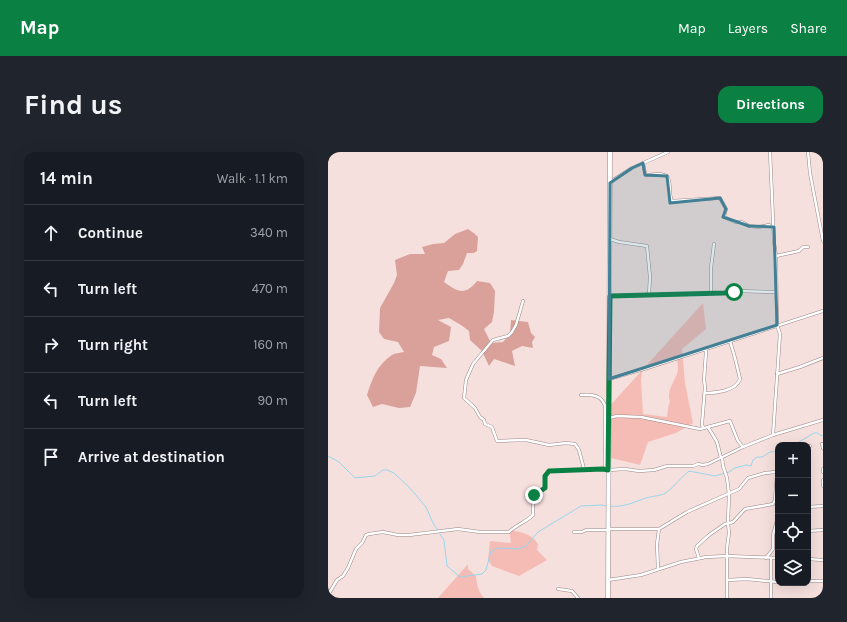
<!DOCTYPE html>
<meta charset="utf-8">
<style>
:root{--surface:#171b24;--page:#20242c;--text:#f1f3f6;--muted:#9ea1a6;--line:#363941;--accent:#0b8043}
body{margin:0;font-family:Karla,sans-serif;background:var(--page);color:var(--text)}
.controls{position:absolute;right:12px;bottom:12px;display:grid;overflow:hidden;border-radius:8px;box-shadow:0 4px 16px #0002}
.controls button{width:36px;height:36px;display:grid;place-items:center;padding:0;border:0;border-bottom:1px solid var(--line);background:var(--surface);color:var(--text);font:20px sans-serif}
.stop{position:absolute;width:12px;height:12px;margin:-9px;border:3px solid #0b8043;border-radius:50%;background:#fff}
.stop.end{background:#0b8043;border-color:#fff;box-shadow:0 1px 4px #0008}
.list{margin:0;padding:0;list-style:none}
h2{display:flex;justify-content:space-between;align-items:center;height:52px;margin:0;padding:0 16px;font-size:17px}
h2 small{font-size:13px;font-weight:400;color:var(--muted)}
.list li{display:grid;grid-template-columns:26px 1fr auto;gap:12px;align-items:center;box-sizing:border-box;height:56px;padding:0 16px;border-top:1px solid var(--line)}
.list b{display:block;font-size:15px;white-space:nowrap}
.list em{font-size:13px;font-style:normal;color:var(--muted)}
.icon{flex:none;width:22px;height:22px;fill:none;stroke:currentColor;stroke-width:2;stroke-linecap:round;stroke-linejoin:round}
.map{position:relative;flex:none;width:495px;height:446px;overflow:hidden;border-radius:12px}
header{display:flex;align-items:center;gap:24px;box-sizing:border-box;height:56px;padding:0 20px;background:var(--accent);color:#fff}
header strong{font-size:19px}
nav{display:flex;gap:22px;margin-inline-start:auto;font-size:14px}
.intro{display:flex;align-items:center;justify-content:space-between;box-sizing:border-box;height:96px;padding:0 24px}
h1{margin:0;font-size:28px}
.button{padding:10px 18px;border-radius:12px;background:var(--accent);color:#fff;font-size:14px;font-weight:700}
main{display:flex;gap:24px;padding:0 24px}
aside{flex:1;background:var(--surface);border-radius:12px;box-shadow:0 4px 16px #0002}
.map>svg:first-child{display:block}
</style>
<header>
<strong>Map</strong>
<nav><a>Map</a><a>Layers</a><a>Share</a></nav>
</header>
<div class="intro"><h1>Find us</h1><a class="button">Directions</a></div>
<main>
<aside>
<h2>14 min<small>Walk · 1.1 km</small></h2>
<ul class="list">
<li><svg class="icon" aria-label="ahead" viewBox="0 0 24 24"><path d="M12 20V5M6 11l6-6 6 6"/></svg><div><b>Continue</b></div><em>340 m</em></li>
<li><svg class="icon" aria-label="left" viewBox="0 0 24 24"><path d="M17 20v-9H6M10 6l-5 5 5 5"/></svg><div><b>Turn left</b></div><em>470 m</em></li>
<li><svg class="icon" aria-label="right" viewBox="0 0 24 24"><path d="M7 20v-9h11M14 6l5 5-5 5"/></svg><div><b>Turn right</b></div><em>160 m</em></li>
<li><svg class="icon" aria-label="left" viewBox="0 0 24 24"><path d="M17 20v-9H6M10 6l-5 5 5 5"/></svg><div><b>Turn left</b></div><em>90 m</em></li>
<li><svg class="icon" aria-label="arrive" viewBox="0 0 24 24"><path d="M6 21V4h12l-3 4 3 4H6"/></svg><div><b>Arrive at destination</b></div></li>
</ul>
</aside>
<div class="map">
<svg width="495" height="446" viewBox="0 0 495 446">
<rect width="100%" height="100%" fill="#f6e0dd"/>
<g fill="#f5bcb6" fill-rule="evenodd">
<path d="M375,151l3,26 -24,20 3,34 8,40 -17,10 -28,9 -8,23 -33,-8v-48zM349,208c1,3 1,7 1,10 -2,10 -12,20 -8,31l-2,7 -1,9 -24,-3 -2,-34 1,-8 3,-3 15,-3z"/>
<path d="M181,378c12,2 22,3 29,14l-1,6 10,10 -28,16 -27,-10 -4,-6 2,-19 21,2z"/>
<path d="M140,412v5l8,7c1,9 2,15 8,22h-46z"/>
</g>
<path fill="#daa19b" d="M140,77l7,5 3,3 -1,14 -3,2h-7l-4,11 -4,6 -11,1 -4,11c14,10 21,14 33,-1l13,2 5,8 -1,21 -2,10 -8,7 7,14 12,-1 7,-8 1,-14 17,2 3,11 4,4 -3,5 1,6 -11,-2 -10,5 3,15 -21,-7 -5,7 -7,-15 -12,-11 -1,-9 -8,-6 -12,-7 -11,2 13,7 -2,14 -15,6 -2,8 9,4 6,9 -27,-2 -4,27 -6,14 -11,1 -17,-4 -9,3 -6,-12c5,-16 10,-30 25,-40 3,-2 8,-2 12,-3l-6,-10 -14,-3 -5,-7 1,-24 14,-25 3,-8 -2,-15 15,-6h15l-3,-7 11,-3 11,-1 11,-9z"/>
<g fill="none" stroke-linecap="round" stroke-linejoin="round">
<g stroke="#99d5ec" stroke-width="1">
<path d="M466,293l20,-12h4l3,3 2,-1"/>
<path d="M0,304l11,6 16,16 20,-2 8,-6h4l7,3 15,14 17,20 7,16 11,17 3,26 13,11 22,-3 4,-4 5,-19 8,-3 19,1 8,-3 12,-14 43,-26 21,-1 4,1"/>
<path d="M282,354c13,2 24,-4 36,-8 6,-2 16,-2 21,-6 8,-6 14,-15 22,-21l26,5 14,-4 6,-4 11,-3 5,1 2,-6 4,-3c9,2 10,-8 21,-5"/>
</g>
<defs>
<g id="minor">
<path d="M442,0l4,90 2,14 1,69 3,9 -7,101"/>
<path d="M480,0l2,21 13,68"/>
<path d="M315,11l2,10 1,2 14,-1 7,2c5,7 1,18 5,25l48,-3 6,11 -2,8 11,5h7l7,4 10,1 10,-2 4,2"/>
<path d="M282,30l22,-14 36,-16"/>
<path d="M282,87l9,3 28,4 3,31 -1,17"/>
<path d="M448,104l23,-5 4,-4h5"/>
<path d="M383,140v-24l3,-24"/>
<path d="M282,144l114,-3 14,-2 38,1"/>
<path d="M195,149l-7,24 -4,7 -4,4 -15,4 -20,24 -7,16 -2,18 11,10 5,9 4,3 1,4 7,3 5,14 29,-1 23,5 17,-2 9,1 4,6 5,19"/>
<path d="M449,222l23,-7 23,-9"/>
<path d="M281,227l38,-11 176,-57"/>
<path d="M377,241c11,0 31,-2 35,-14l-5,-21 -5,-17"/>
<path d="M253,243c9,-1 21,0 24,11v63"/>
<path d="M281,266l8,-2 24,1 59,12 30,-8 8,20 5,6"/>
<path d="M380,275l9,15 4,16"/>
<path d="M375,276l-1,-4 3,-37 -1,-7 2,-28 -1,-3"/>
<path d="M494,292l1,4"/>
<path d="M480,296l2,-2"/>
<path d="M394,306l1,8 4,12 2,16 -1,29 1,10 -2,15v50"/>
<path d="M495,317v3"/>
<path d="M495,328v6"/>
<path d="M480,355l15,-1"/>
<path d="M280,377h51l28,-17 52,-23 9,-11 17,-5 11,-1 1,2 -2,26 -2,4 -28,5 -12,13 -8,2 -16,11 -12,11 -1,3 3,9"/>
<path d="M480,379l15,-1"/>
<path d="M246,380h8l4,-2h22"/>
<path d="M438,406l7,-9v-14l5,-18"/>
<path d="M480,407l15,1"/>
<path d="M330,417l-1,-25 2,-15"/>
<path d="M280,428l33,-5 40,-13 25,-5 21,-1 51,2"/>
<path d="M399,428l20,-1 31,3"/>
<path d="M480,429h15"/>
<path d="M230,437l14,2 6,7"/>
<path d="M0,443l9,-15 6,-4 5,-8 8,-19 6,-6 4,-8 3,-1 14,-2 15,3h11l49,-6 22,3h29c7,-7 17,-10 24,-17v-11l1,-9 11,-7v-11l4,-6 54,-2 5,1 17,-1 14,2 15,-1 13,-4h26l5,-2 5,1 5,-1 35,-17 30,-12 50,-15"/>
<path d="M443,446v-39"/>
</g>
<path id="primary" d="M280,446l2,-446"/>
</defs>
<use href="#minor" stroke="#9a8684" stroke-width="3.5"/>
<use href="#primary" stroke="#9a8684" stroke-width="5"/>
<use href="#minor" stroke="#fff" stroke-width="2.5"/>
<use href="#primary" stroke="#fff" stroke-width="4"/>
</g>
<g fill="none" stroke-linecap="round" stroke-linejoin="round">
<path stroke="#0b8043" stroke-width="5" d="M206,343l11,-7v-12l4,-5 54,-2 5,1 2,-174 114,-3 10,-1"/>
</g>
<path fill="#438096" fill-opacity="0.2" stroke="#438096" stroke-width="3" stroke-linejoin="round" d="M315,11l2,12 22,1 3,27 50,-5 6,11 -3,8 26,9 25,1 3,98 -168,54 1,-196 22,-15z"/>
</svg>
<div class="controls">
<button>+</button>
<button>−</button>
<button><svg class="icon" aria-label="locate" viewBox="0 0 24 24"><circle cx="12" cy="12" r="6"/><path d="M12 2v4M12 18v4M2 12h4M18 12h4"/></svg></button>
<button><svg class="icon" aria-label="layers" viewBox="0 0 24 24"><path d="M12 4l9 5-9 5-9-5zM3 14l9 5 9-5"/></svg></button>
</div>
<div class="stop" style="left:406px;top:140px"></div>
<div class="stop end" style="left:206px;top:343px"></div>
</div>
</main>
